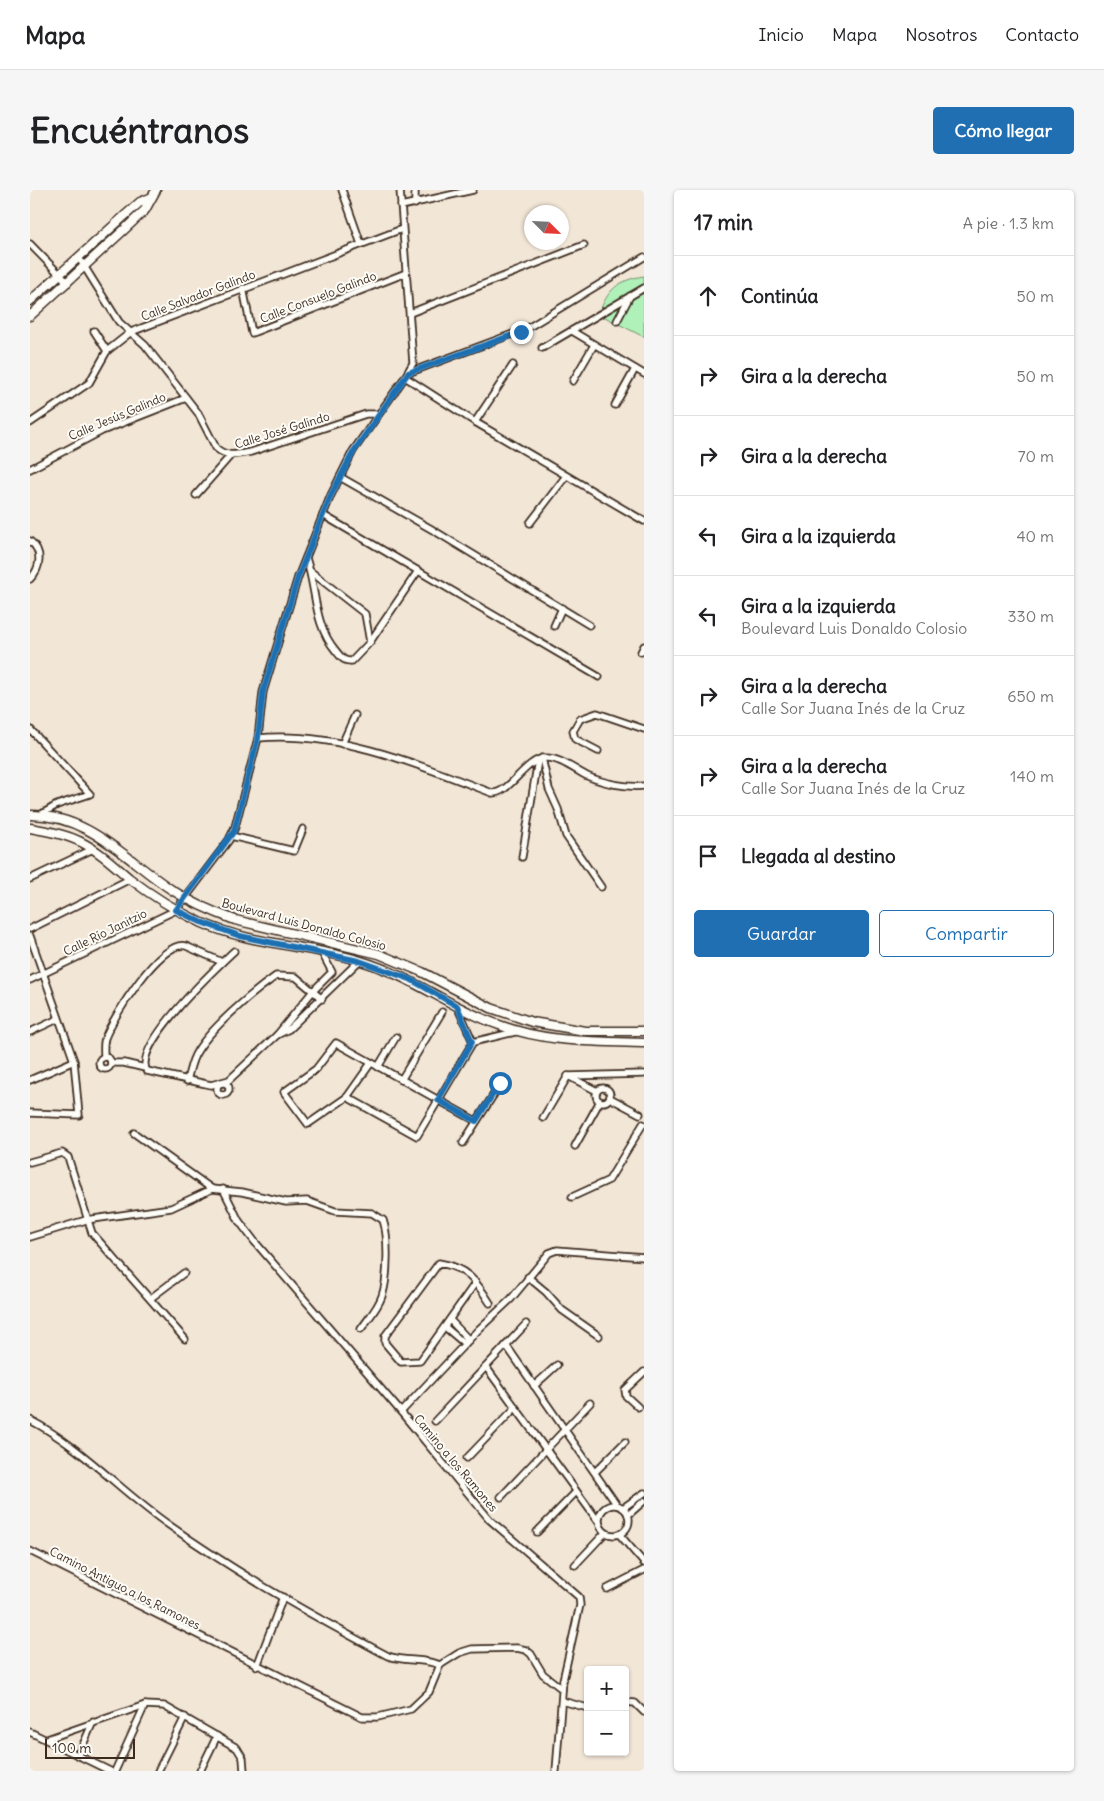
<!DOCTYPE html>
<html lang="es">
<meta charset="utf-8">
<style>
:root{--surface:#fff;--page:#f6f6f6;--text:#202124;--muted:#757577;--line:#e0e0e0;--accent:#1f6fb2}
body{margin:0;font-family:Delius,sans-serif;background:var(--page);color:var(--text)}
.controls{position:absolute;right:15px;bottom:15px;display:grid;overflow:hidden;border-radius:5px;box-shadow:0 1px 4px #0004}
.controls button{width:45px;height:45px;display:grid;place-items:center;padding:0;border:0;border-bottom:1px solid var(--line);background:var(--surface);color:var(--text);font:25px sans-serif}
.compass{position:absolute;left:494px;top:15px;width:45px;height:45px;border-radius:50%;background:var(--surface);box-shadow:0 1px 4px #0004;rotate:114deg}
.scale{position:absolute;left:15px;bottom:12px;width:90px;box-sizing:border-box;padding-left:5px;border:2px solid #3b2a1e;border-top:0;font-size:14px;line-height:18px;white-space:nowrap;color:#3b2a1e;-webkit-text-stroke:4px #fdfcf7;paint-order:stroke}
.stop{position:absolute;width:15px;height:15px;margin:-11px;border:4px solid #1f6fb2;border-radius:50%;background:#fff}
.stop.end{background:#1f6fb2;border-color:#fff;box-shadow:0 1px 5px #0008}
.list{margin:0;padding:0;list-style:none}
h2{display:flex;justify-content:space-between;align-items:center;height:65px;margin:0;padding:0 20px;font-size:21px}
h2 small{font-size:16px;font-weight:400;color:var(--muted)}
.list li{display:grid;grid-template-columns:32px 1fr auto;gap:15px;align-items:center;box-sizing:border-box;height:80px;padding:0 20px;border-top:1px solid var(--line)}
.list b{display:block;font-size:19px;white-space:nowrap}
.list p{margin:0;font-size:16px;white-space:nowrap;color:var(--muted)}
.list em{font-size:16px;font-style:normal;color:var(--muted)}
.actions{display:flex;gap:10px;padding:15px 20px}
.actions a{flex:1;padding:11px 0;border:1px solid var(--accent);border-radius:5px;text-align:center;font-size:18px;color:var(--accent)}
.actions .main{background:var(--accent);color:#fff}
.icon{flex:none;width:28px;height:28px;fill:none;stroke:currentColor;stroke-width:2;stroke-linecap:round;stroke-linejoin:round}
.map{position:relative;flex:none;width:614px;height:1581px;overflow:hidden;border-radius:5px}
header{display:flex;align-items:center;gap:30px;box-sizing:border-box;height:70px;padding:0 25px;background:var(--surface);border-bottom:1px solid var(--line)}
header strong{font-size:24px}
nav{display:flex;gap:28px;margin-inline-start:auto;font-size:18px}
.intro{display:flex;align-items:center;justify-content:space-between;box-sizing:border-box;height:120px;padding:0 30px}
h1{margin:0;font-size:35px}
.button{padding:12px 22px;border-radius:5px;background:var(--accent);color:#fff;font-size:18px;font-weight:700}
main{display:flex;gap:30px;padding:0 30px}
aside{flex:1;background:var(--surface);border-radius:5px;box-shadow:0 1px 4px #0004}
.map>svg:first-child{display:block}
</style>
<header>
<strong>Mapa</strong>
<nav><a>Inicio</a><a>Mapa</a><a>Nosotros</a><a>Contacto</a></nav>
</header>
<div class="intro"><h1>Encuéntranos</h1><a class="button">Cómo llegar</a></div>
<main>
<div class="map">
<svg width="614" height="1581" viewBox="0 0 614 1581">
<rect width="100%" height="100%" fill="#f2e6d7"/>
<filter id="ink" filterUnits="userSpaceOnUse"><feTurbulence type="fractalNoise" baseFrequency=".02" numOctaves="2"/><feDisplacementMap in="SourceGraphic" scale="10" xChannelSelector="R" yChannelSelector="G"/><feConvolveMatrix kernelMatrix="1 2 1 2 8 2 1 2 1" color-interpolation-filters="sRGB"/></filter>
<g filter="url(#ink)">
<path fill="#b0f1b9" stroke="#768e6c" d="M614,86v61l-45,-23c8,-24 19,-34 45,-38z"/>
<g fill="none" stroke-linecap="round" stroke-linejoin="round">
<defs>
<g id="minor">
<path d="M312,0l19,54"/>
<path d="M385,14v-14"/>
<path d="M371,16l72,-16"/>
<path d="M0,54l38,39"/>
<path d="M49,68l40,64 26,23 53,68 18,35c11,10 22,6 35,4l115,-38h12"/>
<path d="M213,98l9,45 154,-60"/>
<path d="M380,123l174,-68"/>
<path d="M587,131l13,-25"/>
<path d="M64,141l13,20"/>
<path d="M542,141l72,43"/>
<path d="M512,158l102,-60"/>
<path d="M378,183l118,-44 118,-72"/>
<path d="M375,187l70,45 169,99"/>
<path d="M543,191l21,-36"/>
<path d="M585,215l20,-36"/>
<path d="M445,232l38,-57"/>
<path d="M0,233l59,-40 18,-32 24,-19 271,-103"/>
<path d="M0,279l72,-38 84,-33"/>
<path d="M310,287l93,53 156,95"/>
<path d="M166,305l35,-40"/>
<path d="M293,325l276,162"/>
<path d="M500,333l36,-47"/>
<path d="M0,351c13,10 11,27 0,38"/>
<path d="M276,368c11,32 7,66 30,93 5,6 8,11 16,10l18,-19 48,-71"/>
<path d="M280,381l55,43 5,28"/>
<path d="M524,436l8,-18"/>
<path d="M611,462l3,-6"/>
<path d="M0,539l60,65 -33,11 -17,10"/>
<path d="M228,548c81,-7 159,26 234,55 18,1 32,-33 53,-35 14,-1 30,12 42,18 16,7 40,12 57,10"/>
<path d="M312,554l13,-29"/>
<path d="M568,561l-23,-12 -2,-8 7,-12 17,-6 47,16"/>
<path d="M512,568l7,31 9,20 8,27 35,51"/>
<path d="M201,646l63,15 9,-22"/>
<path d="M492,667l16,-97"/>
<path d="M0,689l63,-30"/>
<path d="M0,739l100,-50"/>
<path d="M0,746l44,125 5,54 -49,-2"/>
<path d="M204,761c-18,17 -103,96 -87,120l64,14 18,-5 48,-45 36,-44 19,-19 -10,-19"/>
<path d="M0,790l146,-70 53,-70 6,-13 23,-89 5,-46 35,-115 33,-82 22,-44 52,-74 8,-14 -13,-173"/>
<path d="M427,816l16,36"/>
<path d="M0,842l28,-13"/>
<path d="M247,845l12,-6 70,-68"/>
<circle cx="75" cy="873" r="6"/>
<path d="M74,867c0,-6 -1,-13 1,-19 8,-21 56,-99 81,-92l36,16"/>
<path d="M81,873h13l21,5"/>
<path d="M341,873l-24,34 -39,27 -24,-32 32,-23 20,-26 140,78"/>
<path d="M348,877l18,-30"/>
<path d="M538,886l76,-2"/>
<path d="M540,887l27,14"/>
<path d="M0,890l44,-19"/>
<path d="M371,890l41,-68"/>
<path d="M157,891c2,-9 4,-18 8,-26 13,-25 58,-63 81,-79l20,1 26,22"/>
<circle cx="193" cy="899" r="6"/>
<circle cx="573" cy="905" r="7"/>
<path d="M317,907l70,39 56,-94 46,-11"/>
<path d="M580,908l30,16"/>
<path d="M513,928l25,-42"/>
<path d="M104,943l78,56"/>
<path d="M433,953l38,-60"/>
<path d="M545,956l25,-45"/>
<path d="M0,972l32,-9 6,4 24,76 93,106"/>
<path d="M193,999l16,32 16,21 146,170 89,108 89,77 1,8 -17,75 -7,91"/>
<path d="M542,1007l37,-17 34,-56"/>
<path d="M0,1047l56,-17 85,-12 41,-19 30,3 44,10 21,-1 28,10 37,2 11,7c6,17 5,59 -1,76 -4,12 -14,23 -21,33"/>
<path d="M498,1087l18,15 16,18 37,26"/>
<path d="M446,1092l-56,79 -19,1 -16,-19v-7l54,-73c27,4 38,19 51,40"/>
<path d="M121,1108l33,-25"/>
<path d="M420,1130l19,20"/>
<path d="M415,1137l20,17"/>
<path d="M476,1155l111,160"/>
<path d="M456,1177l112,154"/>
<path d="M504,1196l23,-21"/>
<path d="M608,1217l-12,-11 -1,-6 19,-18"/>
<path d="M371,1222l78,-83 32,-30 38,-46 8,-3 87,7"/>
<path d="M0,1230c52,27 91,72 139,105 69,49 144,91 219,131 17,6 35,2 52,9"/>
<path d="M405,1231l91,-97"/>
<path d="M437,1268l48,-50"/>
<path d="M565,1282l30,-30"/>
<path d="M471,1307l89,-94"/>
<circle cx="584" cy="1330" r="15"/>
<path d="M593,1318l21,-15"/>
<path d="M598,1325l16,-14"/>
<path d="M507,1342l39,-40"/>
<path d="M589,1344l25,29"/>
<path d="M0,1361l332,166h16l33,-8 18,-17 11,-27 19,-12 13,-4 45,-1 9,2 5,4 12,20 19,15"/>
<path d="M545,1375l30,-32"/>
<path d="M577,1399l37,-19"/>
<path d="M227,1476l26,-69"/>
<path d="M532,1511l26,7"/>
<path d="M595,1512l10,1 9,9"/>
<path d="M0,1542l80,39"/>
<path d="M17,1549l98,-34 19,1 73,42 6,10 1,13"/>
<path d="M48,1566l15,-34"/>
<path d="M85,1581l30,-66"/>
<path d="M128,1581l27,-54"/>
<path d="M170,1581l17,-35"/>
</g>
<g id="major">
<path d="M0,111l110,-99 10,-4"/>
<path d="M0,126l96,-88 19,-18 11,-20"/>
<path d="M0,625c60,0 96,45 142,75 20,13 41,22 63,30l144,34 43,18 69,36 41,14 53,9h59"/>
<path d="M0,638c17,3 35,6 51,14 18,9 33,23 48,36 22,17 46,32 71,44 51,23 108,23 161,39 53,16 91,48 141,65 46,17 94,15 142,17"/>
</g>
</defs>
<use href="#minor" stroke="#3b2a1e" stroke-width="9"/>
<use href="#major" stroke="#3b2a1e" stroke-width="11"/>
<use href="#minor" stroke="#fdfcf7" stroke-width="5.5"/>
<use href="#major" stroke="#fdfcf7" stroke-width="8"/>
</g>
</g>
<g fill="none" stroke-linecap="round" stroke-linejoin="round" filter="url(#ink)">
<path stroke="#1f6fb2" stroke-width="6" d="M470,893l-24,38 -38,-21 34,-58 -15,-36 -47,-27 -51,-18 -119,-25 -39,-14 -25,-12 58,-79 24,-93 5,-46 35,-115 33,-82 23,-44 54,-78 113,-41"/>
</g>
<g text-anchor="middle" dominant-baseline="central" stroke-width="4" stroke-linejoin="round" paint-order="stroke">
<g font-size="12" fill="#3b2a1e" stroke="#fdfcf7">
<text transform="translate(168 105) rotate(-21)">Calle Salvador Galindo</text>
<text transform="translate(288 107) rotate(-21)">Calle Consuelo Galindo</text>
<text transform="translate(87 226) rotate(-23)">Calle Jesús Galindo</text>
<text transform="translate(252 240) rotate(-17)">Calle José Galindo</text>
<text transform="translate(274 734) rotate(15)">Boulevard Luis Donaldo Colosio</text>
<text transform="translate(75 742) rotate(-26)">Calle Río Janitzio</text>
<text transform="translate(426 1273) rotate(50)">Camino a los Ramones</text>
<text transform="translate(95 1398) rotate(27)">Camino Antiguo a los Ramones</text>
</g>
</g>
</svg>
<div class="controls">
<button>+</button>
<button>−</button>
</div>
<svg class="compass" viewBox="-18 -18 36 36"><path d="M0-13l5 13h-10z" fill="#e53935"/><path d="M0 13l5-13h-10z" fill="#757577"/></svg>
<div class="scale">100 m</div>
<div class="stop" style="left:470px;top:893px"></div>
<div class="stop end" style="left:491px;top:142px"></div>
</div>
<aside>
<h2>17 min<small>A pie · 1.3 km</small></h2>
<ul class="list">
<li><svg class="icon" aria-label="ahead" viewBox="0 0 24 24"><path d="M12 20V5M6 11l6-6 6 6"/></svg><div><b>Continúa</b></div><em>50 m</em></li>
<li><svg class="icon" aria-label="right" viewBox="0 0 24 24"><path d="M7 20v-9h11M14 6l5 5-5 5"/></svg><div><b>Gira a la derecha</b></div><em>50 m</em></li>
<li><svg class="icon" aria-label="right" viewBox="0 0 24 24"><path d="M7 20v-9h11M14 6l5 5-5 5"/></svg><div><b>Gira a la derecha</b></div><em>70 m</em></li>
<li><svg class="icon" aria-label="left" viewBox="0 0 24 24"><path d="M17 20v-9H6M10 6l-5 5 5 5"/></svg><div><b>Gira a la izquierda</b></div><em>40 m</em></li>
<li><svg class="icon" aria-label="left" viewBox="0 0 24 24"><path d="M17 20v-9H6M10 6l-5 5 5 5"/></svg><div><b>Gira a la izquierda</b><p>Boulevard Luis Donaldo Colosio</p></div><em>330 m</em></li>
<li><svg class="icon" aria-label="right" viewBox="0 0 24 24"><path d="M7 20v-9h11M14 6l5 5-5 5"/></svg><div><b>Gira a la derecha</b><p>Calle Sor Juana Inés de la Cruz</p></div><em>650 m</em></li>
<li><svg class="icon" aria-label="right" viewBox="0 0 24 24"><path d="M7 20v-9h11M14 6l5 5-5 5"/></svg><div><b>Gira a la derecha</b><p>Calle Sor Juana Inés de la Cruz</p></div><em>140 m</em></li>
<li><svg class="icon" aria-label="arrive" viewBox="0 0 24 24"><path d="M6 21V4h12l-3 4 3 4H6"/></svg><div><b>Llegada al destino</b></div></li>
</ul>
<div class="actions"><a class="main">Guardar</a><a>Compartir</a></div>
</aside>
</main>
